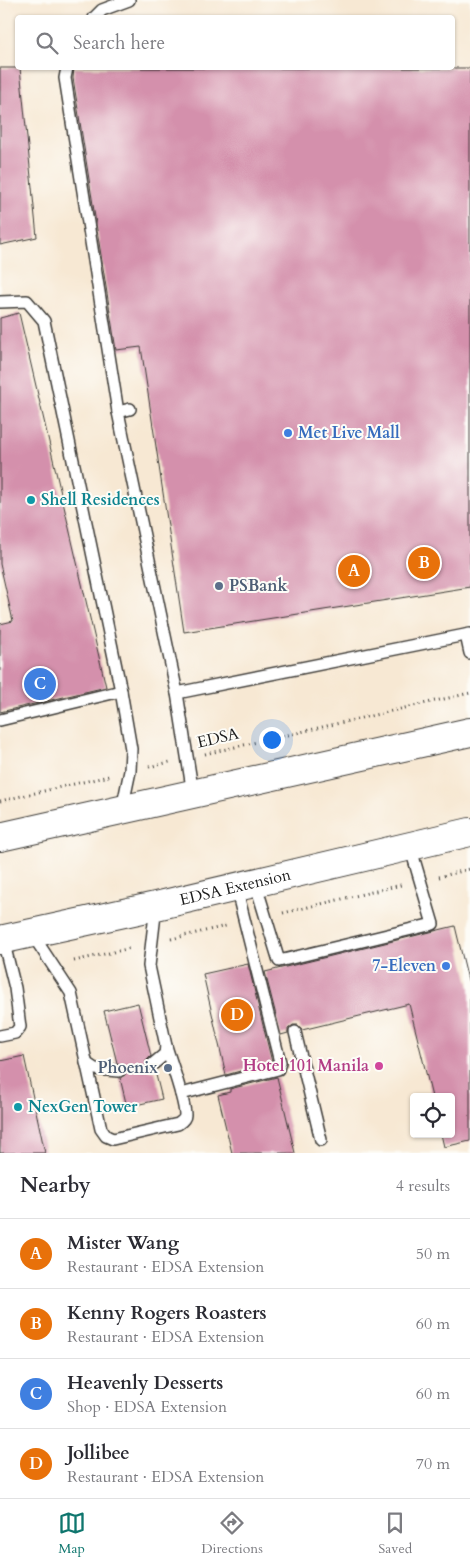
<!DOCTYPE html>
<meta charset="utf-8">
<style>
:root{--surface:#fff;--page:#f2f2f3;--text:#2b2b33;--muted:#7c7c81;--line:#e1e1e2;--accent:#0f766e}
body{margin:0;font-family:Cardo,serif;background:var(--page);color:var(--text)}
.controls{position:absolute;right:15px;bottom:15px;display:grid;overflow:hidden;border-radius:5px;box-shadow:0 1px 4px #0004}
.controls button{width:45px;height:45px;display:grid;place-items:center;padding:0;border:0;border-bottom:1px solid var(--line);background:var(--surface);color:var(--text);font:25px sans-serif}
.you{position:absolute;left:271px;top:739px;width:18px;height:18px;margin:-12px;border:4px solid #fff;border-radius:50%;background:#1a73e8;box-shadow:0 0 0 8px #1a73e833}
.badge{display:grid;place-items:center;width:32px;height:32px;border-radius:50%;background:var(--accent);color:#fff;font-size:16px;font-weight:700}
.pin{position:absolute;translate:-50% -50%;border:2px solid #fff;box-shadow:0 1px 5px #0006}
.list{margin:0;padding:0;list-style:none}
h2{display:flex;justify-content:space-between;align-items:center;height:65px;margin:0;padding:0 20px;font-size:21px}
h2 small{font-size:16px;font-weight:400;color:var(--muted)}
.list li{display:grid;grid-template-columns:32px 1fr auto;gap:15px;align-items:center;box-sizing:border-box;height:70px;padding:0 20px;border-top:1px solid var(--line)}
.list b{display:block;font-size:19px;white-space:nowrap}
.list p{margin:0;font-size:16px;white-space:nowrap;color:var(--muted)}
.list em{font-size:16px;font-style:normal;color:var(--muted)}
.icon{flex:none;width:28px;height:28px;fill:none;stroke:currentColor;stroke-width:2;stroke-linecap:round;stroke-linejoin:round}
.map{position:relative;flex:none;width:470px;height:1153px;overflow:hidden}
.search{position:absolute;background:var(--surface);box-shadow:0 1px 4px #0004;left:15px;right:15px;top:15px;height:55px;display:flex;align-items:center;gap:12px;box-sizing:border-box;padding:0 18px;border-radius:5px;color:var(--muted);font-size:19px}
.sheet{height:345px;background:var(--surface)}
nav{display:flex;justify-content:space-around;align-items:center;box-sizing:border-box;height:70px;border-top:1px solid var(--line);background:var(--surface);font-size:14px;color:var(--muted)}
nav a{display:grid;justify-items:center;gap:2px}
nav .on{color:var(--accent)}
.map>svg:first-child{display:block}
</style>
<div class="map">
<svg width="470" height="1153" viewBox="0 0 470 1153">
<rect width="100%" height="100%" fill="#fdfcf7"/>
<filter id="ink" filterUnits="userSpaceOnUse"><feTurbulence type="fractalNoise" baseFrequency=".02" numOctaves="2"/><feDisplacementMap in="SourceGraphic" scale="10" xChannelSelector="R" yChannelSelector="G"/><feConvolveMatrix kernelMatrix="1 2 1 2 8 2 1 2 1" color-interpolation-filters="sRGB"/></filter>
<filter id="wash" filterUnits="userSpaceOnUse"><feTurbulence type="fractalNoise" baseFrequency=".0096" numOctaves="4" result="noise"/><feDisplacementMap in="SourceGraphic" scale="20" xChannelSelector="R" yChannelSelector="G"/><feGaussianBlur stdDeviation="1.12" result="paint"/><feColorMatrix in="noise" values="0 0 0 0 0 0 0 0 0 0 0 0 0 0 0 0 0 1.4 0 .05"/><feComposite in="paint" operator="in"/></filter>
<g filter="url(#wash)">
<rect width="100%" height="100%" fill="#f7e8d3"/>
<g id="blocks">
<g fill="#d490ac">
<path d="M0,68h20l17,169 -37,8z"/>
<path d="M74,68h396v519l-286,45 -43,-285 -25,3 -43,-272z"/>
<path d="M19,313l87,374 -106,25v-88l13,-3 -13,-57v-246z"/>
<path d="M455,926l15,62v153l-26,6 -3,-13h10v-37h-19l-23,-93 -107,26 -4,-5h-5l-5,4v4l-7,2 -16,-63z"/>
<path d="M248,964l24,98 -46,13 -23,-101z"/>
<path d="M138,1003l13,53 -5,5v5l4,5h5l7,28 -35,8 -7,-29 5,-3 1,-7 -3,-3 -6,-2 -13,-52z"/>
<path d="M24,1056l21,97h-45v-92z"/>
<path d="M277,1077l18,76h-63l-14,-58 12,-3v-3z"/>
</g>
</g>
</g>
<g filter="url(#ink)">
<use href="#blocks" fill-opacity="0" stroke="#3d3b37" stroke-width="1"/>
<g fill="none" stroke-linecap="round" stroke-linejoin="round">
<defs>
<g id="service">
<path d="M94,18l8,-8 27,-10"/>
<path d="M67,68l-2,10 53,334"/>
<path d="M0,302l27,-1 17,20 77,370 10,58 -1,22 -8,38"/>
<path d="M130,409l-12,3 59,281 16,101"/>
<path d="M466,635l4,18"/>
<path d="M177,693l293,-59"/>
<path d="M0,720l121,-29"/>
<path d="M255,882l24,79 154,-37 -23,-78"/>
<path d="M32,934l39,59 30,136 5,7 7,3 65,-15c3,-2 7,-5 7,-9 0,-15 -14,-52 -19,-69"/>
<path d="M295,1032l26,108"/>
<path d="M0,1036l15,-3 5,-6 -5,-39 -12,-48"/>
<path d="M86,1063l9,6 24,2"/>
<path d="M153,1064l12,-10 1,-8 -17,-80 7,-60"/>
<path d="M181,1094l97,-25 2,-7 -44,-175"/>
</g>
<g id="secondary">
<path d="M0,837l470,-105"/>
<path id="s1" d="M0,940l156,-34 314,-74"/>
</g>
</defs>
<use href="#service" stroke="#3d3b37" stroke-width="14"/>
<use href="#secondary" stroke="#3d3b37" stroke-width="30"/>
<g stroke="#3d3b37" stroke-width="3" stroke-dasharray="1 4" stroke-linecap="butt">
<path d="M205,754l265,-61"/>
<path d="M149,767l21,-5"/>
<path d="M0,801l109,-25"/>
<path d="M439,877l31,-8"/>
<path d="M283,913l118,-28"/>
<path d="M171,939l55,-13"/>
<path d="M74,961l57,-13"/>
</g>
<use href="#service" stroke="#fff" stroke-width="11"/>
<use href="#secondary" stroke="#fff" stroke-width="28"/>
</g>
</g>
<g fill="#3f7fe0" stroke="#fdfcf7" stroke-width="2">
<circle cx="288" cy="433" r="5"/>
<circle cx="446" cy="966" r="5"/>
</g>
<g fill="#0f9aa8" stroke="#fdfcf7" stroke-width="2">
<circle cx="31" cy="500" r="5"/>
<circle cx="18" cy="1107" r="5"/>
</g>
<g fill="#5c6f8a" stroke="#fdfcf7" stroke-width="2">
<circle cx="219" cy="586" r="5"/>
<circle cx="168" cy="1068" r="5"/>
</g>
<circle fill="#d1479c" stroke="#fdfcf7" stroke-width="2" cx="379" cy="1066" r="5"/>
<g text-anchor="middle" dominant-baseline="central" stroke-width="4" stroke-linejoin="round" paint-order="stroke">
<g font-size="16" font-weight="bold" fill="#366cbe" stroke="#fdfcf7" text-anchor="start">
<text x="298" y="433">Met Live Mall</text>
<text x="436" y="966" text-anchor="end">7-Eleven</text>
</g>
<g font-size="16" font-weight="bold" fill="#0d838f" stroke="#fdfcf7" text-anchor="start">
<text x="41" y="500">Shell Residences</text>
<text x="28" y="1107">NexGen Tower</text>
</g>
<g font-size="16" font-weight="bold" fill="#4e5e75" stroke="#fdfcf7" text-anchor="start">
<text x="229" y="586">PSBank</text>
<text x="158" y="1068" text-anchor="end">Phoenix</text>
</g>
<g font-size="16" fill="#1c1c1c" stroke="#fdfcf7">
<text transform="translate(218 738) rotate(-13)">EDSA</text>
<text stroke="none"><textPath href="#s1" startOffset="241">EDSA Extension</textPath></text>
</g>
<g font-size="16" font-weight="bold" fill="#b23c85" stroke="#fdfcf7" text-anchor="end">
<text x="369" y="1066">Hotel 101 Manila</text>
</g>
</g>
</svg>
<div class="controls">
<button><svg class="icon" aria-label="locate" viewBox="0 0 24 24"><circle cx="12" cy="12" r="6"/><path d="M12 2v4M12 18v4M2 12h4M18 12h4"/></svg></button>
</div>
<div class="you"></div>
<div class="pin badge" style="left:354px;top:571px;background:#e8710a">A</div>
<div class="pin badge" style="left:424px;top:563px;background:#e8710a">B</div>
<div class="pin badge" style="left:40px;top:684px;background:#3f7fe0">C</div>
<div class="pin badge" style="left:237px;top:1015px;background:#e8710a">D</div>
<div class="search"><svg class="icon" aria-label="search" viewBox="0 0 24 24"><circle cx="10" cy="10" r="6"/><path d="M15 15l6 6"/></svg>Search here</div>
</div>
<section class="sheet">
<h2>Nearby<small>4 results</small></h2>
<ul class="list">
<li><span class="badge" style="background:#e8710a">A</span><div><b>Mister Wang</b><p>Restaurant · EDSA Extension</p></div><em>50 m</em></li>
<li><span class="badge" style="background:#e8710a">B</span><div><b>Kenny Rogers Roasters</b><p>Restaurant · EDSA Extension</p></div><em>60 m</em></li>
<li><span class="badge" style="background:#3f7fe0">C</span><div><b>Heavenly Desserts</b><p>Shop · EDSA Extension</p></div><em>60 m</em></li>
<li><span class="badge" style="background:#e8710a">D</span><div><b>Jollibee</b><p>Restaurant · EDSA Extension</p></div><em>70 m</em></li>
</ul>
</section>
<nav>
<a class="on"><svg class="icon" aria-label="map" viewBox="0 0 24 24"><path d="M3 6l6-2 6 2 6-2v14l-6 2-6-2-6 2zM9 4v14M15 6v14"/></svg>Map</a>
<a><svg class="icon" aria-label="directions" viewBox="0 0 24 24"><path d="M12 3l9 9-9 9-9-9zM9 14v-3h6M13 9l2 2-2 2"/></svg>Directions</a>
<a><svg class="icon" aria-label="saved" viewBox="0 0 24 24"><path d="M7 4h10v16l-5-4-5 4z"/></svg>Saved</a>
</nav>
